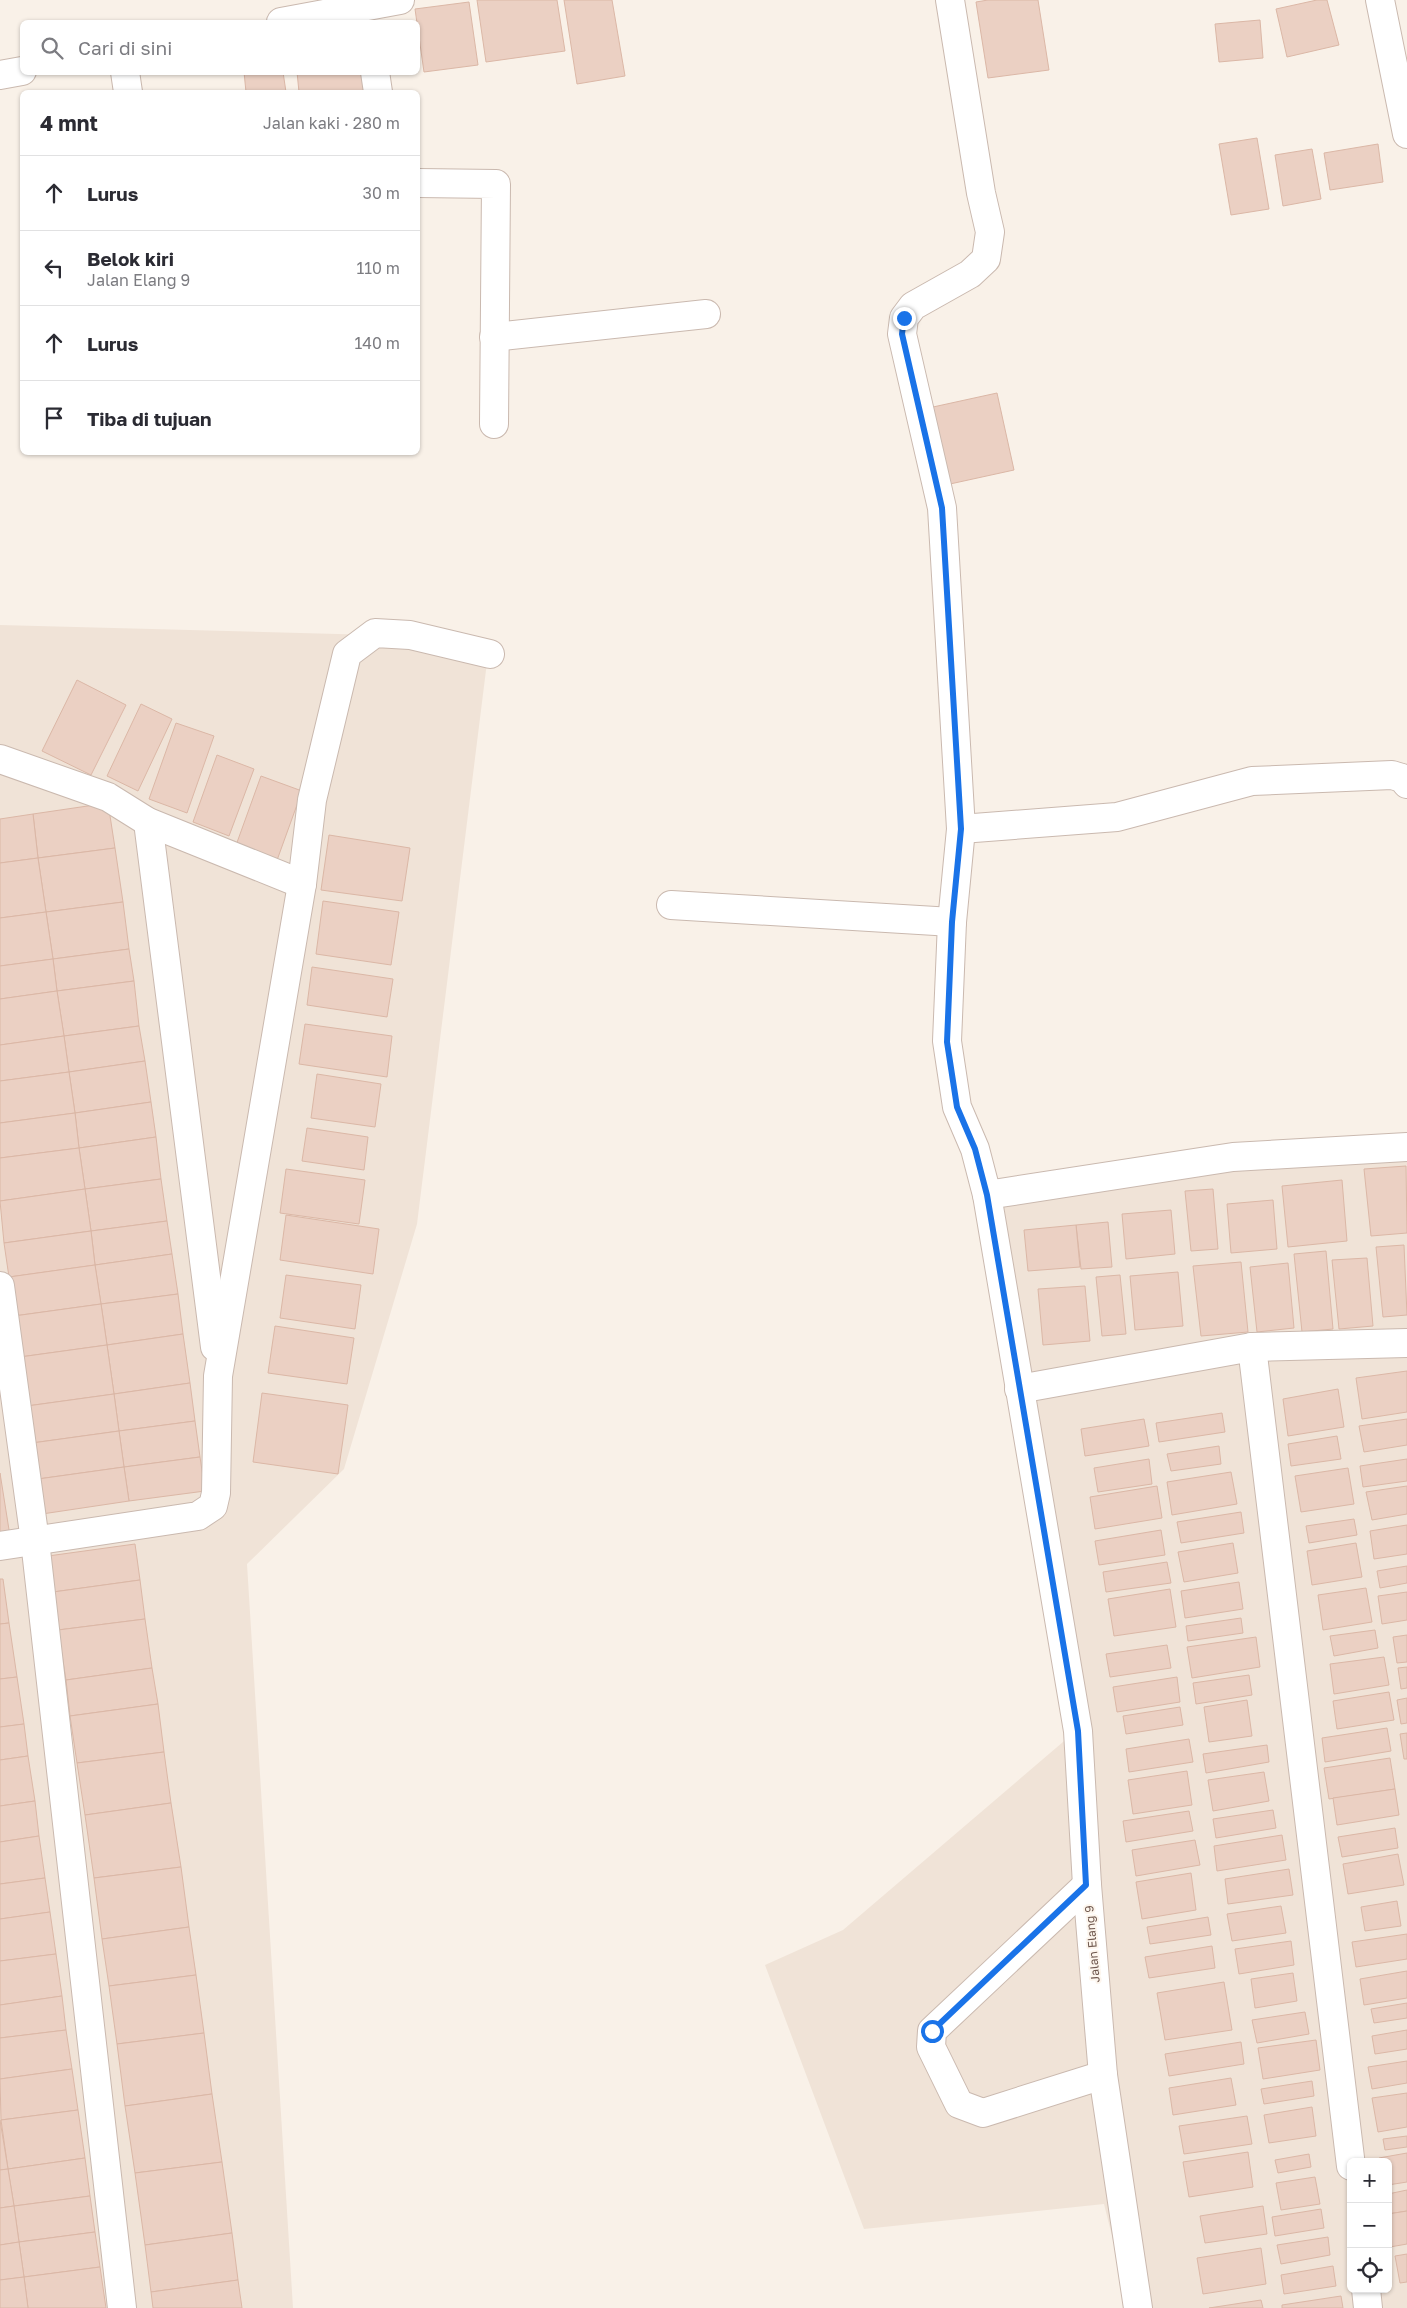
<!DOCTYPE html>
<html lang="id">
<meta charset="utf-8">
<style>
:root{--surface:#fff;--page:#f7f7f7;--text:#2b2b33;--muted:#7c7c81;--line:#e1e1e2}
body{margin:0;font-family:"Golos Text",sans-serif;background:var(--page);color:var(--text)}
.controls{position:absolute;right:15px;bottom:15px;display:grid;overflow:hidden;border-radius:8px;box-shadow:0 1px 4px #0004}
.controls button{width:45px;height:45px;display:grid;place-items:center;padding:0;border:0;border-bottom:1px solid var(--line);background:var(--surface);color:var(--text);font:25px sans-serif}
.stop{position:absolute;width:15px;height:15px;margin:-11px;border:4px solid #1a73e8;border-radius:50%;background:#fff}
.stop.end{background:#1a73e8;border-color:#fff;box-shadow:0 1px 5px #0008}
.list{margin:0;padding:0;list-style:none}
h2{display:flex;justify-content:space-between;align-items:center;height:65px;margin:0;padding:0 20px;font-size:21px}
h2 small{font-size:16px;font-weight:400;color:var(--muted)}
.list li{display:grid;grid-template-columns:32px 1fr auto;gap:15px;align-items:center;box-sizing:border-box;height:75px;padding:0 20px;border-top:1px solid var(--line)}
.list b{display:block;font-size:19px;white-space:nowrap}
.list p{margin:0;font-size:16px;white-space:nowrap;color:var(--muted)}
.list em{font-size:16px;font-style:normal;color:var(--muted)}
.icon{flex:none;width:28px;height:28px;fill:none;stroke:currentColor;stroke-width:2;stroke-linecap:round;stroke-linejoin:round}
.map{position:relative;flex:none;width:1407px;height:2308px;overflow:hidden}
.search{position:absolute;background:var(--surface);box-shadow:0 1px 4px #0004;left:20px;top:20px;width:400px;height:55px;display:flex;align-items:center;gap:12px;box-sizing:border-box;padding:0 18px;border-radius:8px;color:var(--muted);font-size:19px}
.panel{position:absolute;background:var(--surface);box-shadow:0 1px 4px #0004;left:20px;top:90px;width:400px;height:365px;border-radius:8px}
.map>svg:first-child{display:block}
</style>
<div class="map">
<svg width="1407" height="2308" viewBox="0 0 1407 2308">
<rect width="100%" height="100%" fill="#f9f1e8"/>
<g fill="#f0e3d7" fill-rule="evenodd">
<path d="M0,625l375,10 112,27 -70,562 -73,245 -97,95 46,744h-293z"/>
<path d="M1407,1147v1161h-277l-26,-104 -240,25 -99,-264 78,-35 234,-200 -90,-535zM1351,2162h37v127h-37z"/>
</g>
<g fill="#ebd0c3" stroke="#dbb7a6">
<path d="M477,0h80l8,51 -79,11z"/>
<path d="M564,0h48l13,76 -48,8z"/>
<path d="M988,0h50l11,70 -61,8 -12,-76z"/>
<path d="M1317,0h10l12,45 -52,12 -11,-48z"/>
<path d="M469,2l9,63 -54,7 -9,-63z"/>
<path d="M1260,20l3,38 -44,4 -4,-38z"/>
<path d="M244,72h39l3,20h-40z"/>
<path d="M297,72h69l3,20h-70z"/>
<path d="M1257,138l12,71 -38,6 -12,-71z"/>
<path d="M1378,144l5,38 -53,8 -6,-37z"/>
<path d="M1312,149l9,50 -38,7 -8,-51z"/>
<path d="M997,393l17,77 -64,14 -17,-77z"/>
<path d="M77,680l49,25 -35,70 -49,-24z"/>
<path d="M141,704l31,15 -34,72 -31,-15z"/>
<path d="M176,723l38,13 -27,77 -38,-14z"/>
<path d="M217,755l37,14 -25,67 -36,-14z"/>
<path d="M261,776l41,15 -26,72 -41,-15z"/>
<path d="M108,803l7,45 -77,10 -5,-44z"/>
<path d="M33,814l5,44 -38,5v-44z"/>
<path d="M329,835l81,13 -8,53 -81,-11z"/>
<path d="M115,848l8,54 -77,10 -8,-54z"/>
<path d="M38,858l8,54 -46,6v-55z"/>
<path d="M323,901l76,11 -8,53 -75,-11z"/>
<path d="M123,902l6,47 -76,10 -7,-47z"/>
<path d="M46,912l7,47 -53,7v-48z"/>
<path d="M129,949l5,32 -77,10 -4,-32z"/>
<path d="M53,959l4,32 -57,8v-33z"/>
<path d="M312,967l81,12 -6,38 -80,-12z"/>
<path d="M134,981l5,45 -75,10 -7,-45z"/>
<path d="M57,991l7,45 -64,9v-46z"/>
<path d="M305,1024l87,12 -5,41 -88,-13z"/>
<path d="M139,1026l6,35 -76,11 -5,-36z"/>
<path d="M64,1036l5,36 -69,9v-36z"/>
<path d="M145,1061l6,41 -76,11 -6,-41z"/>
<path d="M69,1072l6,41 -75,10v-42z"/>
<path d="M317,1074l64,10 -6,43 -64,-9z"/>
<path d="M151,1102l5,35 -77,11 -4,-35z"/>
<path d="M75,1113l4,35 -79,10v-35z"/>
<path d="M307,1128l61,9 -4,33 -62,-9z"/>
<path d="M156,1137l5,42 -76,10 -6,-41z"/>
<path d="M79,1148l6,41 -85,12v-43z"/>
<path d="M1406,1166l1,67 -36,3 -7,-67z"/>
<path d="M286,1169l79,11 -6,44 -79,-11z"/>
<path d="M161,1179l6,42 -76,10 -6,-42z"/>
<path d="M1342,1180l5,61 -59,6 -6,-61z"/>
<path d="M85,1189l6,42 -87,12 -4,-42z"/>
<path d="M1213,1189l5,60 -27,2 -6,-60z"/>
<path d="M1273,1200l4,49 -46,4 -4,-49z"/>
<path d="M1171,1210l4,44 -49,5 -4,-45z"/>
<path d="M286,1215l93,14 -6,45 -93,-14z"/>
<path d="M167,1221l5,33 -77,11 -4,-34z"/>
<path d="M1108,1222l4,45 -31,2 -5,-44z"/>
<path d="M1076,1225l4,42 -52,4 -4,-41z"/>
<path d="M91,1231l4,34 -86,12 -5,-34z"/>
<path d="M1404,1245l3,70 -24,2 -7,-70z"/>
<path d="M1326,1251l7,78 -31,3 -8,-78z"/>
<path d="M172,1254l6,40 -77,10 -6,-39z"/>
<path d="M1367,1258l6,68 -34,3 -7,-69z"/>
<path d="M1241,1262l7,70 -47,4 -8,-70z"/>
<path d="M1288,1263l6,65 -37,4 -7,-65z"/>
<path d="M95,1265l6,39 -87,12 -5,-39z"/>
<path d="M1178,1272l5,54 -48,4 -5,-54z"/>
<path d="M286,1275l75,10 -6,44 -75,-11z"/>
<path d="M1120,1275l6,59 -24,2 -6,-59z"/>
<path d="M1085,1286l5,55 -47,4 -5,-56z"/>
<path d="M178,1294l5,40 -76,11 -6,-41z"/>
<path d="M101,1304l6,41 -87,12 -6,-41z"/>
<path d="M275,1326l79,12 -7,46 -79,-11z"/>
<path d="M183,1334l7,49 -76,11 -7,-49z"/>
<path d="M107,1345l7,49 -87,12 -7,-49z"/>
<path d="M1407,1371v41l-45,7 -6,-41z"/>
<path d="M190,1383l5,38 -76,10 -5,-37z"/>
<path d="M1338,1389l6,38 -56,9 -5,-37z"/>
<path d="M262,1393l86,12 -10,69 -85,-12z"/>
<path d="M114,1394l5,37 -87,12 -5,-37z"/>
<path d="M1222,1413l3,19 -66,10 -3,-19z"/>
<path d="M1144,1419l5,27 -64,10 -4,-27z"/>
<path d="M1407,1419v26l-43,7 -5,-26z"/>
<path d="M195,1421l5,36 -76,10 -5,-36z"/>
<path d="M119,1431l5,36 -86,12 -6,-36z"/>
<path d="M1337,1436l4,23 -50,7 -3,-22z"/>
<path d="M1219,1446l2,18 -50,7 -4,-17z"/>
<path d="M200,1457l5,34 -76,10 -5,-34z"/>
<path d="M1149,1459l3,25 -54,8 -4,-24z"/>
<path d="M1407,1459v22l-44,6 -3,-21z"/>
<path d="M124,1467l5,34 -87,13 -4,-35z"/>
<path d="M1348,1468l6,36 -53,8 -6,-36z"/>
<path d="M1231,1472l6,32 -65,11 -5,-33z"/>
<path d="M0,1473l10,63 -10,1z"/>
<path d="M1157,1486l5,32 -67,11 -5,-32z"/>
<path d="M1407,1486v28l-35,6 -6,-28z"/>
<path d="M1241,1512l3,21 -63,10 -4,-21z"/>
<path d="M1354,1519l3,16 -48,8 -3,-17z"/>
<path d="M1407,1525v29l-33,5 -4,-28z"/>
<path d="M1161,1530l4,25 -66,10 -4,-24z"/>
<path d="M1233,1543l5,30 -54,9 -6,-30z"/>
<path d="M1356,1543l6,34 -50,8 -5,-34z"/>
<path d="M135,1544l5,36 -87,12 -5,-36z"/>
<path d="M1167,1562l4,21 -65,9 -3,-20z"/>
<path d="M1407,1566v17l-27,5 -3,-17z"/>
<path d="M0,1579h3l6,44 -9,1z"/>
<path d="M140,1580l5,39 -87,11 -5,-38z"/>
<path d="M1239,1582l4,27 -58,9 -4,-27z"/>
<path d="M1366,1588l6,34 -49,8 -5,-35z"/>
<path d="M1170,1589l6,38 -62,9 -6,-37z"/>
<path d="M1407,1592v28l-25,4 -4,-28z"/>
<path d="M1241,1618l2,15 -55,8 -2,-15z"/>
<path d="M145,1619l7,49 -86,12 -8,-50z"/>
<path d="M9,1623l8,54 -17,2v-55z"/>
<path d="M1375,1630l3,18 -44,8 -4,-20z"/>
<path d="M1407,1635v27l-10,1 -4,-26z"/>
<path d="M1256,1637l4,30 -68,11 -5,-31z"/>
<path d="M1167,1645l4,23 -61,9 -4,-23z"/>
<path d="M1384,1657l5,28 -55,9 -4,-30z"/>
<path d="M1407,1667v21l-6,1 -3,-21z"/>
<path d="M152,1668l6,36 -88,12 -4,-36z"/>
<path d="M1249,1675l3,20 -56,9 -3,-21z"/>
<path d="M17,1677l7,47 -24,3v-48z"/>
<path d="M1177,1677l3,25 -63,10 -4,-25z"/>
<path d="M1389,1692l5,28 -57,9 -4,-28z"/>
<path d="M1407,1698v25l-6,1 -4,-24z"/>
<path d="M1247,1700l5,36 -43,6 -5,-35z"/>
<path d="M158,1704l6,48 -87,11 -7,-47z"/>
<path d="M1180,1707l3,18 -57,9 -3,-18z"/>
<path d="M24,1724l4,32 -28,4v-33z"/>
<path d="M1387,1728l4,23 -66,11 -3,-24z"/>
<path d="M1407,1733v26h-3l-4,-25z"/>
<path d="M1189,1739l4,23 -64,10 -3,-23z"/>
<path d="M1267,1745l2,17 -63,11 -3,-19z"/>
<path d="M164,1752l7,51 -86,12 -8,-52z"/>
<path d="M28,1756l7,45 -35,5v-46z"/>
<path d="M1390,1758l5,31 -66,10 -5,-31z"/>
<path d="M1187,1771l5,34 -59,9 -5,-34z"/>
<path d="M1264,1772l5,29 -56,10 -5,-31z"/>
<path d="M1395,1789l4,26 -62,10 -4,-27z"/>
<path d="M35,1801l4,35 -39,6v-36z"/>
<path d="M171,1803l10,64 -87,11 -9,-63z"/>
<path d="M1273,1810l3,18 -60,10 -3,-19z"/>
<path d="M1189,1811l4,20 -67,11 -3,-21z"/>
<path d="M1395,1828l3,20 -56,9 -4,-20z"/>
<path d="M1282,1835l4,25 -69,11 -3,-25z"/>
<path d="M39,1836l6,42 -45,6v-42z"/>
<path d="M1195,1840l5,25 -64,11 -4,-26z"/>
<path d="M1398,1854l6,31 -56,9 -5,-30z"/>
<path d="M181,1867l8,60 -87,12 -8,-61z"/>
<path d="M1289,1869l4,26 -65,9 -3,-25z"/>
<path d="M1191,1873l5,37 -54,9 -6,-37z"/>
<path d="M45,1878l5,34 -50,7v-35z"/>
<path d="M1397,1901l4,25 -36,5 -4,-24z"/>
<path d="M1281,1906l5,27 -54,8 -5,-27z"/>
<path d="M50,1912l6,42 -56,7v-42z"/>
<path d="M1208,1917l3,18 -61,9 -3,-17z"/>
<path d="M189,1927l7,48 -87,11 -7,-47z"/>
<path d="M1407,1934v25l-51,8 -4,-25z"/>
<path d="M1291,1941l3,24 -55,9 -4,-25z"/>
<path d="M1212,1946l3,22 -66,10 -4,-21z"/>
<path d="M56,1954l6,42 -62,9v-44z"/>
<path d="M1407,1971v27l-43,7 -4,-26z"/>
<path d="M1293,1973l4,28 -42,7 -4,-29z"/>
<path d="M196,1975l8,58 -87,11 -8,-58z"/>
<path d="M1224,1982l8,48 -67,10 -8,-47z"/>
<path d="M62,1996l4,34 -66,8v-33z"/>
<path d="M1407,2003v15l-33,5 -3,-14z"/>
<path d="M1305,2012l4,22 -52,9 -5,-23z"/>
<path d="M66,2030l6,39 -72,10v-41z"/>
<path d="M1407,2030v19l-32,5 -3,-18z"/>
<path d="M204,2033l8,61 -87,12 -8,-62z"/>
<path d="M1316,2040l4,30 -57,9 -5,-31z"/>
<path d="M1241,2042l3,22 -75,12 -4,-22z"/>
<path d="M1407,2061v22l-35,6 -4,-22z"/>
<path d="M72,2069l6,41 -77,10 -1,-41z"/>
<path d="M1231,2078l5,27 -63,10 -4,-27z"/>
<path d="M1312,2081l2,15 -50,8 -3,-15z"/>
<path d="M1407,2093v34l-29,5 -6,-34z"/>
<path d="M212,2094l10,68 -87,11 -10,-67z"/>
<path d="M1312,2107l4,29 -47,7 -5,-28z"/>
<path d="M78,2110l7,48 -77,11 -7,-49z"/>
<path d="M1247,2116l5,28 -68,10 -5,-28z"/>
<path d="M0,2120l8,49 -8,1z"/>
<path d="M1407,2136v11l-22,3 -2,-11z"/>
<path d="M1248,2152l5,35 -64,10 -6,-35z"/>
<path d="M1407,2153v29l-19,3v-23h-8l-1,-4z"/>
<path d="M1309,2154l2,13 -33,6 -3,-13z"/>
<path d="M85,2158l5,38 -76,10 -6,-37z"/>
<path d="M222,2162l10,71 -87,12 -10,-72z"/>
<path d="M8,2169l6,37 -14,2v-38z"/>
<path d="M1315,2177l5,27 -39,6 -5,-27z"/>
<path d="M1407,2190v21l-19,3v-20z"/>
<path d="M90,2196l5,36 -76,10 -5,-36z"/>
<path d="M14,2206l5,36 -19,3v-37z"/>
<path d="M1263,2206l4,28 -62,9 -5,-27z"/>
<path d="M1321,2209l3,19 -49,8 -3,-19z"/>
<path d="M1407,2211v33l-17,3 -2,-33z"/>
<path d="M95,2232l5,35 -76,10 -5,-35z"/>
<path d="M232,2233l6,47 -87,12 -6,-47z"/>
<path d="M1328,2237l2,18 -49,9 -4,-19z"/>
<path d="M19,2242l5,35 -24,3v-35z"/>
<path d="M1261,2248l5,36 -63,10 -6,-36z"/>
<path d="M1407,2254v28l-7,1 -5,-27z"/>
<path d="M1333,2266l3,20 -52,8 -3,-19z"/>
<path d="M100,2267l6,41h-78l-4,-31z"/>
<path d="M24,2277l4,31h-28v-28z"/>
<path d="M238,2280l4,28h-89l-2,-16z"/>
<path d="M1341,2296l2,12h-61v-3z"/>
<path d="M1261,2300l2,8h-54z"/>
</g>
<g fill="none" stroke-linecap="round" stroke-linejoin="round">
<defs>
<g id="minor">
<path d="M950,0l31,193 9,39 -4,27 -16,15 -57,32 -9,12 -2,16 40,174 19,321 -9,93 -5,119 10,66 18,42 12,46 246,-38 174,-10"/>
<path d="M1380,0l27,134"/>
<path d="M281,22l119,-22"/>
<path d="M125,72l3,20"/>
<path d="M375,72l3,20"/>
<path d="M0,75l22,-4"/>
<path d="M418,183l78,1 -2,240"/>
<path d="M494,337l212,-23"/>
<path d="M0,759l108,38 40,25 154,62"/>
<path d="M148,822l67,525"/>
<path d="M961,829l156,-12 135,-36 140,-6 10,3 5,6"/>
<path d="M671,905l281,17"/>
<path d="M987,1195l91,536 9,154 16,190 35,233"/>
<path d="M0,1286l35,255 87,767"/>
<path d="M1252,1347l99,819"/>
<path d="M1019,1389l233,-42 155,-4"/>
<path d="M0,1546l198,-30 15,-10 3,-13 2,-117 84,-492 10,-84 35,-146 28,-21 35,2 80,19"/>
<path d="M1087,1885l-155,146 -1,16 28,57 24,9 120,-38"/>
<path d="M1366,2289l2,19"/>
</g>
</defs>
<use href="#minor" stroke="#cab9af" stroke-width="30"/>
<use href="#minor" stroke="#fff" stroke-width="28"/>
</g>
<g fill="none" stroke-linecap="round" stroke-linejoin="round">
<path stroke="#1a73e8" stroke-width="6" d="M904,318l-2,16 40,174 19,321 -9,93 -5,120 10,65 18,42 12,46 91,536 8,154 -154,146"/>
</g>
<g text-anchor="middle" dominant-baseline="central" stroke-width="4" stroke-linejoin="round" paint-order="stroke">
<g font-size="12" fill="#70594f" stroke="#fdf6ee">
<text transform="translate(1092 1944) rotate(-95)">Jalan Elang 9</text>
</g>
</g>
</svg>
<div class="controls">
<button>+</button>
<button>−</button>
<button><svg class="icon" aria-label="locate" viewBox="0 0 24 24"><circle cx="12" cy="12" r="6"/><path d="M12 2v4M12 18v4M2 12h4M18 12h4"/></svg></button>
</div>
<div class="stop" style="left:932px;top:2031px"></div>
<div class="stop end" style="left:904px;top:318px"></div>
<div class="search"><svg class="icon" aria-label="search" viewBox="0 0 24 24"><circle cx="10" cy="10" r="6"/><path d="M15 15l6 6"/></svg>Cari di sini</div>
<section class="panel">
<h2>4 mnt<small>Jalan kaki · 280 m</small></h2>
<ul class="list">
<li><svg class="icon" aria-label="ahead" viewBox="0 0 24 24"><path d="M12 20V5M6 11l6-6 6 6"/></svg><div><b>Lurus</b></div><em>30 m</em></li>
<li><svg class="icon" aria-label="left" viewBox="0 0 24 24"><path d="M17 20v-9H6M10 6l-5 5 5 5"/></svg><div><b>Belok kiri</b><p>Jalan Elang 9</p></div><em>110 m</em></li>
<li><svg class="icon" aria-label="ahead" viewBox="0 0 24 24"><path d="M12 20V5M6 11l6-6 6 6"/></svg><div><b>Lurus</b></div><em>140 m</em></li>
<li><svg class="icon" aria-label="arrive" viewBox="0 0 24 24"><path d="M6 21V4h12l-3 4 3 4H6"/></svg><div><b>Tiba di tujuan</b></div></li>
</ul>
</section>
</div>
